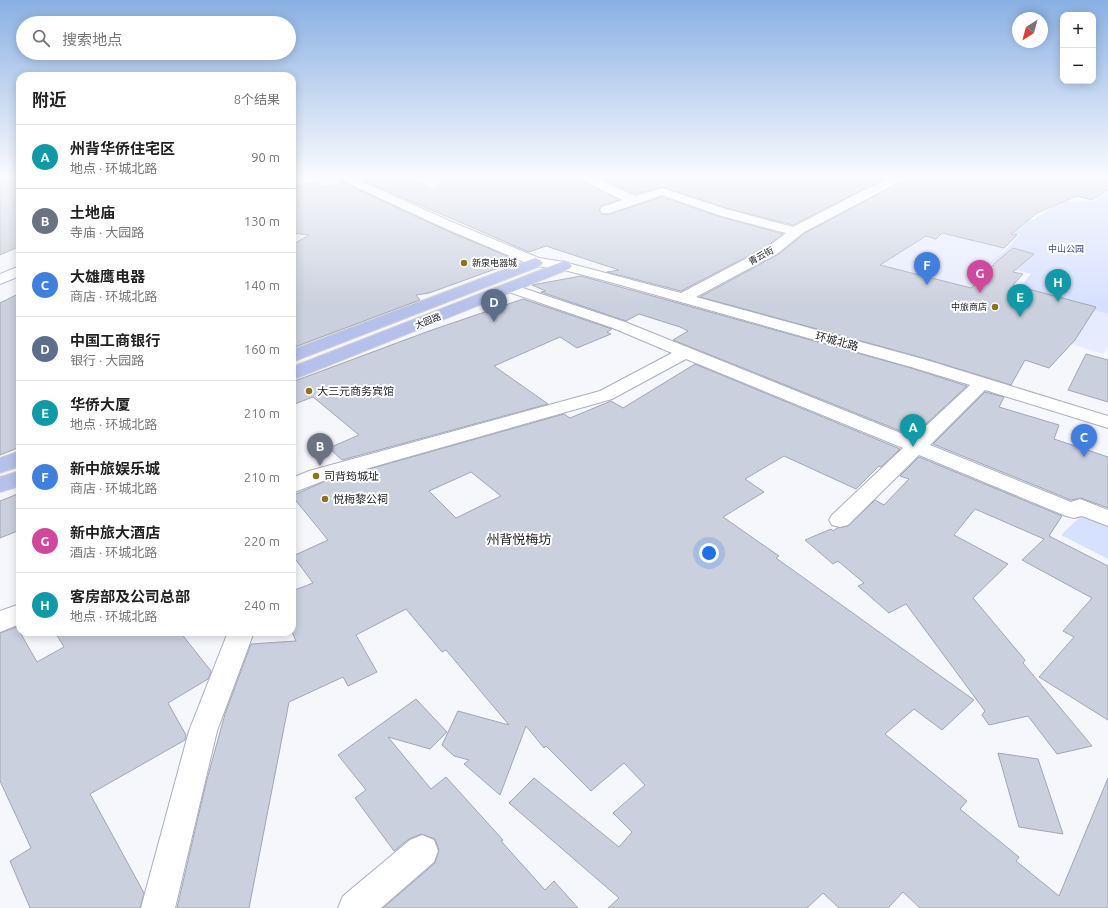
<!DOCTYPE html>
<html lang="zh">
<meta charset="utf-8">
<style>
:root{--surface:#fff;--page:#f2f2f2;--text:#222;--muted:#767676;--line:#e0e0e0;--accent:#8e7318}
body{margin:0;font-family:Ubuntu,"Noto Sans SC",sans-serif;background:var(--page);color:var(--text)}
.controls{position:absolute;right:12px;top:12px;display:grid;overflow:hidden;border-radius:8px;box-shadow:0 2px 10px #0003}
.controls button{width:36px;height:36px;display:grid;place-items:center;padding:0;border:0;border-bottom:1px solid var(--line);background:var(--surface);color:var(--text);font:20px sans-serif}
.compass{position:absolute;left:1012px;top:12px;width:36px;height:36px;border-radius:50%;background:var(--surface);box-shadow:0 2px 10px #0003;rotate:216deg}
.you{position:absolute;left:709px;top:553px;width:14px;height:14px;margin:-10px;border:3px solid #fff;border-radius:50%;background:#1a73e8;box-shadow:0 0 0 6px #1a73e833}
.badge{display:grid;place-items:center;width:26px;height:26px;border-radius:50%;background:var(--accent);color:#fff;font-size:13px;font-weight:700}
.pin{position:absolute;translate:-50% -33px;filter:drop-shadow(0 1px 2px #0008)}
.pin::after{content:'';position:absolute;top:21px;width:14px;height:12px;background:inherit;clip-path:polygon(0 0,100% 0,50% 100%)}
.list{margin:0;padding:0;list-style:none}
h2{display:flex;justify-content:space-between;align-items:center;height:52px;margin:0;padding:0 16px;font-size:17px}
h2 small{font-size:13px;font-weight:400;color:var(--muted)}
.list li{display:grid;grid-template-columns:26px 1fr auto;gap:12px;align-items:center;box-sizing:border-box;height:64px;padding:0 16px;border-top:1px solid var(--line)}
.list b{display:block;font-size:15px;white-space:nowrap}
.list p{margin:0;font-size:13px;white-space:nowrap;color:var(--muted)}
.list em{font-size:13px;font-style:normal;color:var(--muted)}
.icon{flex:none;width:22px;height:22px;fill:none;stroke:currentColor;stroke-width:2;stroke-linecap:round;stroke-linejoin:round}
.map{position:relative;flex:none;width:1108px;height:908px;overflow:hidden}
.search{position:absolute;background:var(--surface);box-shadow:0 2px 10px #0003;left:16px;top:16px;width:280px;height:44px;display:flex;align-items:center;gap:10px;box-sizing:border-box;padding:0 14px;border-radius:22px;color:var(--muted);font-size:15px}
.panel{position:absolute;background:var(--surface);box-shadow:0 2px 10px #0003;left:16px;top:72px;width:280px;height:564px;border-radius:12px}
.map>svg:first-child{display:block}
</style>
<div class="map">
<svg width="1108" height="908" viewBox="0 0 1108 908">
<rect width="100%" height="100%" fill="#f5f7fd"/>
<path fill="#e6ecfd" d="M955,219l64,16 -40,40 129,34v38l-5,7 -239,-77 22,-23z"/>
<g fill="#d6e0ff">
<path d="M1108,193v121l-89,-26 12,-14 -42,-11 18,-14 12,-14 -18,-4 -24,-25 56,14 28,-18 33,-1z"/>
<path d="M1084,513l24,11v35l-47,-24z"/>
</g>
<g fill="#cbd0de" stroke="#a1a6b4" fill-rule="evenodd">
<path d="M0,178h20v68l-20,9z"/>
<path d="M364,178h44l25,11 13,-11h133l40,22 -18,6 -2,5 3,3h8l52,-17 56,19 65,18 -16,12 -86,45 -74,-19 12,-2 -73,-24 -17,6 -169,-73z"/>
<path d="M599,178h288l-94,47 -67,-17 -64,-21 -27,7z"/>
<path d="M908,178h189l11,2v10l-16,10 -15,-4 -40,17 -26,21 6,1 -13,13 -62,-15 -6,6 -10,-3 -46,29 91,23 24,-25 18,-15 21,6 -21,18 10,2 -10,11 83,22 -21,33 -26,28 -24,-8 -14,25 -88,-27 -223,-61 79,-43 26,-21z"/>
<path d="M316,183l9,4 19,-4 99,46 69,29 -16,6 5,3 -72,26 -13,2 4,5 -128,48v-103l17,-10 -17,-2v-46z"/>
<path d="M581,276l330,92 56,18 -54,50 -240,-96 15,-9 -8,-4 -41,-13 -13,7 -85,-29 5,-1 -14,-6z"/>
<path d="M20,293v154l-20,8v-152z"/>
<path d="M523,299l89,30 -5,3 4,2 -34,14 -17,-11 -66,29 54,38 -206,56 -13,-12 30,-13 -46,-38 -21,8v-23l137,-51z"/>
<path d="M1086,354l22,6v42l-40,-12z"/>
<path d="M695,364l205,85 -19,18 -2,-1 -23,23 -72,-33 -39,23 19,13 -41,25 56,39 -3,2 198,142 -32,30 -28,-21 -29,25 82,67 -7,8 59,48 -3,4 43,35 49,-118v130h-188l-17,-16 -15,16h-49l-16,-15 -16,15h-199l11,-10 -110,-95 25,-25 85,69 13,-15 -19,-19 32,-28 -21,-22 -33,28 -45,-45 -2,2 -18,-22 -26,69 -36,-31 5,-4 -15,-4 -12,-11 16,-34 51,14 -63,-75 -4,2 -36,-43 -50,26 21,37 -29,14 -5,-9 -54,25 -40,206h-72l29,-125 19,-69 26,-70 45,-3 -4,-9v-41l21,-8 -20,-27 35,-16 -36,-44 31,-14 241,-68 6,4 41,-17 12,7zM471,472l30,24 -45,22 -27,-27z"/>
<path d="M985,392l19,5 -5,10 60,18 -5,14 54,18v51l-27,-10 -10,2 -138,-56z"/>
<path d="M919,457l143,59 -13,20 59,30v154l-69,-43 35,-40 -11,-6 29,-33 -70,-38 22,-21 -69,-30 -21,26 54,29 -35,34 52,62 -2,3 69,83 -35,8 -29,-38 -39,9 -7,-10 3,-4 -79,-107 -17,9 -31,-27 6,-3 -26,-22 -5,3 -28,-24 26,-11 2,2 4,-3 11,-2 27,-26 9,5 25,-26 -9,-3z"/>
<path d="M20,493v37l-20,8v-37z"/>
<path d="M17,627l20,35 27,-15 -9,-15h125l31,39 -3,8 -40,24 18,32 -1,5 -95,54 54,99 -4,15h-110l-20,-47 21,-13 -31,-67v-148z"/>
<path d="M416,699l31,33 -17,17 -42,-12 43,52 15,-12 57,63 -2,1 44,49 9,-9 24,27h-195l52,-45 4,-13 -4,-11 -14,-5 -12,5 -15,12 -39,-53 11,-8 -28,-35z"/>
<path d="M998,753l40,6 25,75 -44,-7z"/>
</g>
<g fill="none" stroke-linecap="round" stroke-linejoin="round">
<defs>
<g id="minor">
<path d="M301,178h25l-2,2 -32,6v-6z"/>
<path d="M339,178h15l98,44 87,36 25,4 117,31 87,-46 18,-14 -68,-18 -56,-20 -52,18h-8l-2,-3 2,-3 21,-7 -18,-8 -25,-14h15l40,18 27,-8 64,21 67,18 71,-37 27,-12h16l-103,54 -26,21 -82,44 227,62 185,57v12l-123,-38 -55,55 141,57 9,-3 28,11v16l-26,-10 -8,2 -8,-2 -147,-61 -71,70 -8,2 -8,-2 -3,-5 3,-5 71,-67 -217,-89 -74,40 -289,82 -31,12v-15l17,-7 291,-80 72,-38 -59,-25 -107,-37 -2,-3 2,-3 5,-1 114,38 288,116 57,-53 -59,-18 -301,-85 -46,-12 -33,-5 -87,-37 -103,-48z"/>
<path d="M20,266v10l-20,8v-10z"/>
<path d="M20,604v20l-20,8v-21z"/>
<path d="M228,632h26l-37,99 -42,177h-34l48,-177z"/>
<path d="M422,835l12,5 4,11 -4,11 -53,46h-43l5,-12 67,-56z"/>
</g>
<g id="major">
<path d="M535,258l5,2 3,3 -3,3 -248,96v-12z"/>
<path d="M564,261l5,2 3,3 -3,3 -277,111v-13z"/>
<path d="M20,451v15l-20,7v-15z"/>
<path d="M20,471v15l-20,6v-15z"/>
</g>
</defs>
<use href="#minor" stroke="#aaafbc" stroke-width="2"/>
<use href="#major" stroke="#d2d2d3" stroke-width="2"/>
<use href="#minor" fill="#fff" fill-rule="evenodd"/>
<use href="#major" fill="#b5c1eb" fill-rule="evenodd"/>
</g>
<linearGradient id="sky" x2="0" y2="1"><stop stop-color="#89b0e3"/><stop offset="0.58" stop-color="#fafbfe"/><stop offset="1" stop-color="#fafbfe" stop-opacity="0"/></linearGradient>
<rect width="1108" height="305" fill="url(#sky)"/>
<g fill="#8e7318" stroke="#fff" stroke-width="1.5">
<circle cx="464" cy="263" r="4"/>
<circle cx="995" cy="307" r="4"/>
<circle cx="309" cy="391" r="4"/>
<circle cx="316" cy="476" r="4"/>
<circle cx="325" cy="499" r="4"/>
</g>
<g text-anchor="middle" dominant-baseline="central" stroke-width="4" stroke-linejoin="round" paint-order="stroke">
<g font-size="9" fill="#3d4c8a" stroke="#fff">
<text x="1066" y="249">中山公园</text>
</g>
<g font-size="9" fill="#1c1e23" stroke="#fff">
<text transform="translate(761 256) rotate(-29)">青云街</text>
<text transform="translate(428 321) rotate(-21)">大园路</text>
</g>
<g font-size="9" fill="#1c1e23" stroke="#fff" text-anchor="start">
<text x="472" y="263">新泉电器城</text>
<text x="987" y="307" text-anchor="end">中旅商店</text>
</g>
<g font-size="11" fill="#1c1e23" stroke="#fff">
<text transform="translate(837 341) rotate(15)">环城北路</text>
</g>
<g font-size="11" fill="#1c1e23" stroke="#fff" text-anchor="start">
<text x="317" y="391">大三元商务宾馆</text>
<text x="324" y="476">司背筠城址</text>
<text x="333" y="499">悦梅黎公祠</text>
</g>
<g font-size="13" fill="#1c1e23" stroke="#fff">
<text x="519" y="539">州背悦梅坊</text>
</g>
</g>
</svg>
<div class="controls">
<button>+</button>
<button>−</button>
</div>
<svg class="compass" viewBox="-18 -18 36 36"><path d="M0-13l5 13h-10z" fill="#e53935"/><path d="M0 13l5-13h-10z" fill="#767676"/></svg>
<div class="you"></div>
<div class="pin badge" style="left:913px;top:447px;background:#0f9aa8">A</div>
<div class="pin badge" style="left:320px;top:466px;background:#6b7280">B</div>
<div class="pin badge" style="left:1084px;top:457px;background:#3f7fe0">C</div>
<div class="pin badge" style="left:494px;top:322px;background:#5c6f8a">D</div>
<div class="pin badge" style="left:1020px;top:317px;background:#0f9aa8">E</div>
<div class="pin badge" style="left:927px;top:285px;background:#3f7fe0">F</div>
<div class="pin badge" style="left:980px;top:293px;background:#d1479c">G</div>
<div class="pin badge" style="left:1058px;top:302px;background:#0f9aa8">H</div>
<div class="search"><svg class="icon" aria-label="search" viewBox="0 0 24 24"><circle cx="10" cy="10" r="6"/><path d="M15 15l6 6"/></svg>搜索地点</div>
<section class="panel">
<h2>附近<small>8个结果</small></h2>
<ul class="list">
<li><span class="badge" style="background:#0f9aa8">A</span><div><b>州背华侨住宅区</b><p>地点 · 环城北路</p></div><em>90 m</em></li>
<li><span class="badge" style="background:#6b7280">B</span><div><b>土地庙</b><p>寺庙 · 大园路</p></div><em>130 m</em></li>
<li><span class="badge" style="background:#3f7fe0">C</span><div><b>大雄鹰电器</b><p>商店 · 环城北路</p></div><em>140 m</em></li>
<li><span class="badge" style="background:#5c6f8a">D</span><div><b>中国工商银行</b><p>银行 · 大园路</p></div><em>160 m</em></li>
<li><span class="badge" style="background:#0f9aa8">E</span><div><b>华侨大厦</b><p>地点 · 环城北路</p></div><em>210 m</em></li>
<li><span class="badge" style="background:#3f7fe0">F</span><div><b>新中旅娱乐城</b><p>商店 · 环城北路</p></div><em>210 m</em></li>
<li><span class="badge" style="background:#d1479c">G</span><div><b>新中旅大酒店</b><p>酒店 · 环城北路</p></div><em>220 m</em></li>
<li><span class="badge" style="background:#0f9aa8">H</span><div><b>客房部及公司总部</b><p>地点 · 环城北路</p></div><em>240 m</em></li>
</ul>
</section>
</div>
